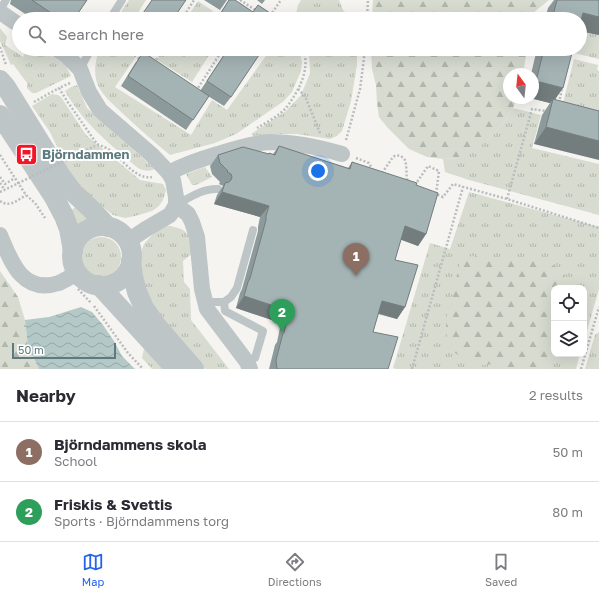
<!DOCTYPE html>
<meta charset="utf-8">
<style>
:root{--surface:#fff;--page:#f7f7f7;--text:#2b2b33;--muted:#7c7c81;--line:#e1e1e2;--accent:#2563eb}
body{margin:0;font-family:"Golos Text",sans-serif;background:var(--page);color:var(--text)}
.controls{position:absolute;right:12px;bottom:12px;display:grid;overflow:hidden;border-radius:8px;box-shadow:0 4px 16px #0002}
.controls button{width:36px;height:36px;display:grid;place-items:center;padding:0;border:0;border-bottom:1px solid var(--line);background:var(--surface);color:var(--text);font:20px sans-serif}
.compass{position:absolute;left:503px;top:68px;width:36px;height:36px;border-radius:50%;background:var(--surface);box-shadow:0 4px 16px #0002;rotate:345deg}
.scale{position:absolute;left:12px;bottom:10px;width:104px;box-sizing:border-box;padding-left:4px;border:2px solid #5e7a7f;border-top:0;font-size:11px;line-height:14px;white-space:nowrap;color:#5e7a7f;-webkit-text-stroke:3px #fff;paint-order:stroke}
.you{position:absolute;left:318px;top:171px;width:14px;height:14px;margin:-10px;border:3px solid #fff;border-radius:50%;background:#1a73e8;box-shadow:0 0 0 6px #1a73e833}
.badge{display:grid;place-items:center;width:26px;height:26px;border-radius:50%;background:var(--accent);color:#fff;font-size:13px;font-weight:700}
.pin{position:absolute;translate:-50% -33px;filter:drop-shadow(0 1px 2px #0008)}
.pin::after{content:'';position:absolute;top:21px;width:14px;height:12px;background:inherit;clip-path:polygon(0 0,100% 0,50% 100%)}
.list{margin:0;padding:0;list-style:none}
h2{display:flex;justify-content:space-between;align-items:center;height:52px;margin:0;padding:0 16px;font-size:17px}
h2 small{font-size:13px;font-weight:400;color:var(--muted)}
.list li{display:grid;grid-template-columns:26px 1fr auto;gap:12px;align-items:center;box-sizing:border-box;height:60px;padding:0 16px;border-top:1px solid var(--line)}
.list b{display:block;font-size:15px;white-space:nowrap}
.list p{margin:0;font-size:13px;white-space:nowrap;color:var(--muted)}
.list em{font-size:13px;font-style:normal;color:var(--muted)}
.icon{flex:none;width:22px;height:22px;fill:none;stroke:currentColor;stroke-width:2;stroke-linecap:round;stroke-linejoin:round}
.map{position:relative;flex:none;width:599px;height:369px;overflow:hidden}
.search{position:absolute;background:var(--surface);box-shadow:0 4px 16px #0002;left:12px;right:12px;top:12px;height:44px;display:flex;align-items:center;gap:10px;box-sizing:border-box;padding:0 14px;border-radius:22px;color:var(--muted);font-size:15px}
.sheet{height:172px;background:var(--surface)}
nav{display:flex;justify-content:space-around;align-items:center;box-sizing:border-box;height:56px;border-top:1px solid var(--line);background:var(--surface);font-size:11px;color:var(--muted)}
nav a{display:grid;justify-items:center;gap:2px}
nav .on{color:var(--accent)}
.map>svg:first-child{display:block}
</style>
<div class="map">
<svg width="599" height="369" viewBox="0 0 599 369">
<defs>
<pattern id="grass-tufts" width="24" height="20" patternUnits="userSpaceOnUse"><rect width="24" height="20" fill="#d7dbd0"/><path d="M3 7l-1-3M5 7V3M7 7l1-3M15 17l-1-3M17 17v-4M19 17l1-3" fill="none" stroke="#b2b7ae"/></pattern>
<pattern id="forest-firs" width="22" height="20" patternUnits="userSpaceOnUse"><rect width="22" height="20" fill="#d7dbd0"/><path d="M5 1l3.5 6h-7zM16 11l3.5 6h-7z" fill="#b2b7ae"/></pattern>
<pattern id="water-waves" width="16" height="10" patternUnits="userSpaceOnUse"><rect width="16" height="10" fill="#b3c8c7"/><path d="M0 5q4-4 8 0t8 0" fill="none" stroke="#95a7a7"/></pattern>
</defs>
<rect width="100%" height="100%" fill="#f6f4f1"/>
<g fill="url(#grass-tufts)">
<path d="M129,0h17l-12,19h-18z"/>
<path d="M301,0h38l4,10 9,9h-57l3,-14z"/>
<path d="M198,1l15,10 -5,8h-22z"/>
<path d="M0,28l7,9 -2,8 18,12 4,-8c9,0 30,9 37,15 3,3 5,8 7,12l-35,17h-4l-5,-5v-5l-14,-19 -2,1 -11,-24z"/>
<path d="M580,30l19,5v24l-25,-6 1,-4h5z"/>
<path d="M100,49h22l13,9 -20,29 76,48 21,-35 15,10 44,-61h28l3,13 -1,9 -9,21 -8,9 -48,33 -21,9 -45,12c-18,-15 -34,-29 -51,-45 -7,-7 -17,-15 -21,-25 -5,-12 -3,-25 2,-36z"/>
<path d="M164,49h10l13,8 6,-8h20l-21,33 -35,-22z"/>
<path d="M308,49h49v16l-6,36 -9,30 -5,5 -7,3 -33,-5h-19l-25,2 -2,-2 35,-23 15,-16 9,-22 -1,-20z"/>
<path d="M574,59l24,6 -1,5 2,1v45l-37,-9z"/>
<path d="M77,85l10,23 68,61c-6,3 -11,2 -17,-1 -27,-23 -55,-45 -73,-77l6,-4z"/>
<path d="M52,94l6,1 3,2 25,38 54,45 23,4 3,6 -3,10 -4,6 -7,5 -17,5 -10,2 -12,-3 -23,-18 -23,-29 -17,-36 -18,-26z"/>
<path d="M513,108l28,7 -9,33 67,16v51l-130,-35 -24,-8 -2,-13 14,-1 31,-18 15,-17z"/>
<path d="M205,167l7,10 -16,8h-4l-6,-11z"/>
<path d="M469,192l130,35v62l-15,52v-53h-30v66h26l-4,15h-180l-3,-1 37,-125 20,6z"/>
<path d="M77,205l16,15 -17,11 -6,-19z"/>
<path d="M168,226c21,3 20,7 26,26l-11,9 1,21 6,7 1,31 38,49h-24l-58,-70 -9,-36 3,-11 3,-8 8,-9 9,-7z"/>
<circle cx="101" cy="257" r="20"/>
<path d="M599,332v37h-14l10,-34z"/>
<path d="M145,344l26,25h-19l-10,-11z"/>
</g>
<g fill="url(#forest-firs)">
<path d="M373,0h176l-16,13 -2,6h-159z"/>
<path d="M371,49h154l1,7 -3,18h-14v24h8l-4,10 -10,15 -15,17 -15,12 -16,6 -14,1 -16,-2 -18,-8 -22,-22 -8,-10 -2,-14 -1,-18 -4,-16z"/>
<path d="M474,256l24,6 20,-4 13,2 16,3 16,7 5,17v1h-14v63l-13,18h-39l-8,-5 -14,1 -10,-3 -15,-9 -6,-8 -3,-13v-13l11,-44 4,-14 5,-4z"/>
<path d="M0,271l18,26 7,23 3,26 11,23h-39z"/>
</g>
<path fill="url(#water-waves)" d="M81,307l11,5 11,13 11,16 8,15 13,13h-96l-11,-23 -3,-26 24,-3z"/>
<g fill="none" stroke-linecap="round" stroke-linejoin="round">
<g stroke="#b7bdbe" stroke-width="2.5" stroke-dasharray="2 2" stroke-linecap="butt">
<path d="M240,0l17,11"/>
<path d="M270,16l11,-16"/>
<path d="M182,19l12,-19"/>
<path d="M367,19l1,-19"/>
<path d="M0,47l6,18"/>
<path d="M124,49l17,11"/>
<path d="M154,63l9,-14"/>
<path d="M70,83l-11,5 8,13 30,43c5,2 10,4 14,7 12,9 25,29 41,26"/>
<path d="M298,89l7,7 15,37"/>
<path d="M196,91l27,-42"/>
<path d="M34,102l25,-14"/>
<path d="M559,103l3,-15"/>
<path d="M257,128c9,-5 21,-12 28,-19 2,-2 4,-5 6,-8 10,-15 19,-34 12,-52"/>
<path d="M346,140l14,-51 3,-23 2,-17"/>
<path d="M0,155l26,40 9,8 10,15"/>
<path d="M356,158l13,5 4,8"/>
<path d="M382,173l11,-16c4,-3 7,-1 11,1 4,8 1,16 4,24"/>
<path d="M0,177l5,7 10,-6"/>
<path d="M0,183l4,6"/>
<path d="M415,185l13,-19 11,5 -3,23 7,3 10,-13 54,15 92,29"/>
<path d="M507,199l25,-90 14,2"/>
<path d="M0,201c9,7 18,-1 26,-6"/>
<path d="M78,289l13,14"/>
<path d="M94,306l34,47 15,16"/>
<path d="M412,369l51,-182"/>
<path d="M581,369l18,-62"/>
</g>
<g stroke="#bdc5c6" stroke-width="8">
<path d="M0,10l6,-10"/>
<path d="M110,19l12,-19"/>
<path d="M80,69l11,-20"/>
<path d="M176,205c13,-7 27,-17 42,-16"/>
<path d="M205,302h19l1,9 38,20 -8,27 -8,4"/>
<path d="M224,302l7,-5 6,-9 16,-58"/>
</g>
<g stroke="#bdc5c6" stroke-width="16">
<path d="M0,12l19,13"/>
<path d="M56,49l11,7 13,13 9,23 11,18 52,45 17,18 4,7 3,17v8l-6,10 -24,14 -18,12"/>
<path d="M169,173c16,-9 32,-14 49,-19 16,-5 34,-11 51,-12 25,0 49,5 73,12"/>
<path d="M176,205l12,9 4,8 5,15 5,52 5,20 40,53 3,7"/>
<path d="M0,235c11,26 22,60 59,48 6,-3 13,-7 19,-10"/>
</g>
<g stroke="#bdc5c6" stroke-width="20">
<path d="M0,80l6,7 55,89 13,17 17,16 17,18"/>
<path d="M0,115l54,82 10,19 5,13 4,22"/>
<circle cx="102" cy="256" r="30"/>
<path d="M131,261l2,16 4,15 7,16 12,17 38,44"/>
<path d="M99,285l77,84"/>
</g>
<path stroke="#b7bdbe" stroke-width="2.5" stroke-dasharray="2 2" stroke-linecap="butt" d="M0,192l95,-46"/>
</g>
<g fill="#8d9a9b">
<path d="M11,0h76l-13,19h-41l-23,-15z"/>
<path d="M204,0h23l-7,10z"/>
<path d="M229,0l24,12 26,7h-63z"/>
<path d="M257,0h8l-3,4z"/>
<path d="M554,0h45v35l-19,-4v-12h-35l3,-11z"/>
<path d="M140,49h13l-4,6z"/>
<path d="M228,49l3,48 -7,9 -24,-15z"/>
<path d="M537,49h36l-18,51 44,11 -65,33 8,-29 8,-12 -20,-5h3v-24h-2z"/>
<path d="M136,62l73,34 -23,34 -65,-44z"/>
<path d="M279,146l69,22 4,-6 64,23 10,49 -8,12 -17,-7 -6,21 10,47 -8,12 -19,-5 -5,18 15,37h-119l6,-24 2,-3 4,-19 -45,-15 4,-15 2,-4 16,-58v-4l2,-10 -46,-13 3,-9 6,-9 -4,-2 1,-2 -8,-8 -2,-8 8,-11 55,-1z"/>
</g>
<g fill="#737d7e">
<path d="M583,13l16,4v18l-19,-4v-12z"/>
<path d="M536,81l27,7 -11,16 1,-5 -3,4 -20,-5h3v-13z"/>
<path d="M546,127l53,14v19l-65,-16z"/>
<path d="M222,192l47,14 -9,11 -46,-13z"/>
<path d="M405,226l21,8 -8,12 -22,-8z"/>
<path d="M244,296l45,15 -8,12 -45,-15z"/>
<path d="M382,301l23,6 -8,12 -23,-7z"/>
</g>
<g fill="#a4b3b4" stroke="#737d7e">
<path d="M32,0h55l-13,19h-14z"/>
<path d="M152,0h34l-13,19h-34z"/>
<path d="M229,0h6l18,12 5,-7 21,14h-55l-5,-3z"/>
<path d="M557,0h42v17l-16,-4 -3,11v-5h-28z"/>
<path d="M228,49h35l-32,48 -24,-16z"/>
<path d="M544,49h29l-10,39 -27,-7z"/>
<path d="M143,52l66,44 -16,24 -65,-44z"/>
<path d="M553,99l46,12v30l-53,-14z"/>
<path d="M279,146l71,23 2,-7 65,21 -1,2 22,8 -12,41 -21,-8 -10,34 23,5 -13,42 -23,-6 -9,31 25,5 -10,32h-111l-1,-9 7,-27h1l5,-22 -45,-15 4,-14 2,-4 16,-58v-4l3,-10 -47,-14 3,-9 4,-1 2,-2 1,-3 -1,-3 -4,-2 1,-1 -8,-8 -2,-8 25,-8 26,7v-1l6,2z"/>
</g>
<defs>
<symbol id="bus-square" viewBox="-11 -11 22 22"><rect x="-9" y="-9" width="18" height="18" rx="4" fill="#f31426" stroke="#fff"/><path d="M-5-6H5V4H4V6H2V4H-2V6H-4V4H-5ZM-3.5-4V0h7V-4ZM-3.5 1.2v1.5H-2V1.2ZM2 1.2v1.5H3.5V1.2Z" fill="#fff"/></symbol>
</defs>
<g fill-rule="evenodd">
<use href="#bus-square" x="14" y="142" width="25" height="25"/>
</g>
<g text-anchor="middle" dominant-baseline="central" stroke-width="4" stroke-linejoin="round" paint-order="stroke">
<g font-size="13" font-weight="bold" fill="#5e7a7f" stroke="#fff" text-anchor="start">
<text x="42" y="154">Björndammen</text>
</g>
</g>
</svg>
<div class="controls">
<button><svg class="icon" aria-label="locate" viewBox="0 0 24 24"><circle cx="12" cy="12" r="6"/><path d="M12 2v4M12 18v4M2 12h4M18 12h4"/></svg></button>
<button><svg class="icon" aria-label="layers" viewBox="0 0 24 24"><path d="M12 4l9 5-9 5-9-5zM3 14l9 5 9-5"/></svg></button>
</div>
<svg class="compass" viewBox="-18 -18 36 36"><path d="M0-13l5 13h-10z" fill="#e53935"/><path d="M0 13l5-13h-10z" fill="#7c7c81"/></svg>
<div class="scale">50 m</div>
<div class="you"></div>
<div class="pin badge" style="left:356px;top:276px;background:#8d6e63">1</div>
<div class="pin badge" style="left:282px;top:332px;background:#2e9e5b">2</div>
<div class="search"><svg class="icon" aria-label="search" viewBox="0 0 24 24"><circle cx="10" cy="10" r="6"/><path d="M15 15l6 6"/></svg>Search here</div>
</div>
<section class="sheet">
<h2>Nearby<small>2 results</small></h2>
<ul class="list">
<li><span class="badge" style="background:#8d6e63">1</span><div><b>Björndammens skola</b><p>School</p></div><em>50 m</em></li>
<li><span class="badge" style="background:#2e9e5b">2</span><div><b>Friskis &amp; Svettis</b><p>Sports · Björndammens torg</p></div><em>80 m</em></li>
</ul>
</section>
<nav>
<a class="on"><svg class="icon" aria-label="map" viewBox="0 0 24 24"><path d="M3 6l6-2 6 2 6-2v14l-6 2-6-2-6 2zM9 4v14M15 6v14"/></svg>Map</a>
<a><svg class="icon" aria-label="directions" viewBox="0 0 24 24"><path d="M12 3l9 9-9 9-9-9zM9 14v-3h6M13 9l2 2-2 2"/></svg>Directions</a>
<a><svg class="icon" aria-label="saved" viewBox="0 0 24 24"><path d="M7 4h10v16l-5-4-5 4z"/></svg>Saved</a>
</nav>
